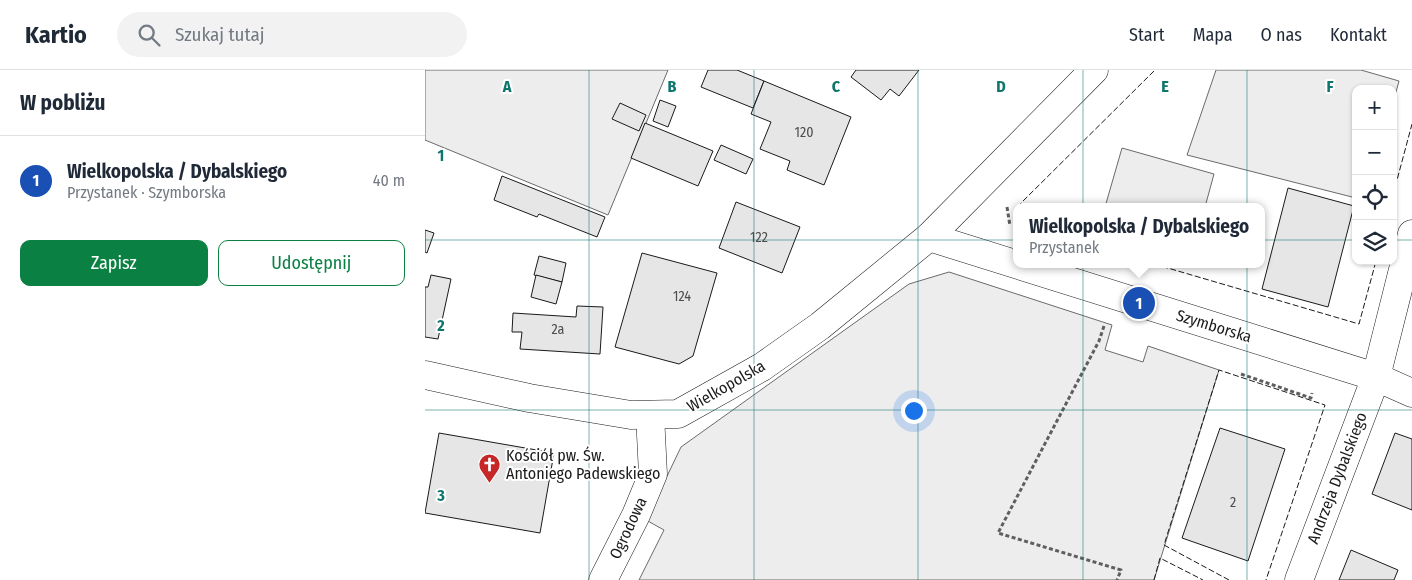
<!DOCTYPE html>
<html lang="pl">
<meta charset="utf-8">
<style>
:root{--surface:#fff;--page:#f2f2f3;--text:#1f2937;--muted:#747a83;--line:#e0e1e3;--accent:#0b8043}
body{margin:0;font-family:"Fira Sans Condensed",sans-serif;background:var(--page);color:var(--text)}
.controls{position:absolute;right:15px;top:15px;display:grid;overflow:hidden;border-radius:10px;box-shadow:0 1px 4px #0004}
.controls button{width:45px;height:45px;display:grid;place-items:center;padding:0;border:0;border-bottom:1px solid var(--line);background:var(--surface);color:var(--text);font:25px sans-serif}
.you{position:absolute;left:488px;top:340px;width:18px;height:18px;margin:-12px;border:4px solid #fff;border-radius:50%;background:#1a73e8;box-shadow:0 0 0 8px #1a73e833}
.badge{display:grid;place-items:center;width:32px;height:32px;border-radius:50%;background:var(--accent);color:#fff;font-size:16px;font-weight:700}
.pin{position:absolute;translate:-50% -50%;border:2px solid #fff;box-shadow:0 1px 5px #0006}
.popup{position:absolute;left:588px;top:133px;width:252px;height:65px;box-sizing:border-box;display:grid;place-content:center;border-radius:10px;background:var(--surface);filter:drop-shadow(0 1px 4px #0005);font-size:16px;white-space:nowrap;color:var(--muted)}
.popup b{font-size:19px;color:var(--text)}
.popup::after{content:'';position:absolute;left:50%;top:100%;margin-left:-10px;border:10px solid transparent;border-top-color:var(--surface)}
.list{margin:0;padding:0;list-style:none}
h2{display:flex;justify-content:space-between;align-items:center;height:65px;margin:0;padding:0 20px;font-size:21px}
h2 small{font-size:16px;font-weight:400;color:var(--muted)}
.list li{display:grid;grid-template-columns:32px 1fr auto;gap:15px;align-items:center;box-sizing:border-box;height:90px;padding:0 20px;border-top:1px solid var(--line)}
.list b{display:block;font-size:19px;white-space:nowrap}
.list p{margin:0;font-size:16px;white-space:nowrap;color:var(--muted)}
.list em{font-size:16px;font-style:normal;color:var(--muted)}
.actions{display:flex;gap:10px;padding:15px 20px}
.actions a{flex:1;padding:11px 0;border:1px solid var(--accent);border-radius:10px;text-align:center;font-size:18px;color:var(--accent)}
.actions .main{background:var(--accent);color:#fff}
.icon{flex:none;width:28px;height:28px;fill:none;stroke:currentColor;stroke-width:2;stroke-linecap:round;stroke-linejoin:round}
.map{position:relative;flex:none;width:987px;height:510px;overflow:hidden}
header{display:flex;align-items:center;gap:30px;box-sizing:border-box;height:70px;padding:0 25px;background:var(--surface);border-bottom:1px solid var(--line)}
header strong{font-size:24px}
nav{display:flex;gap:28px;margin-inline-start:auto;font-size:18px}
.search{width:350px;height:45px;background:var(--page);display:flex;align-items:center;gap:12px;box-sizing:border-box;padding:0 18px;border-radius:28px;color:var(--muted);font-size:19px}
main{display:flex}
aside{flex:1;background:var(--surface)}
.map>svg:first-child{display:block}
</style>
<header>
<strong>Kartio</strong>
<div class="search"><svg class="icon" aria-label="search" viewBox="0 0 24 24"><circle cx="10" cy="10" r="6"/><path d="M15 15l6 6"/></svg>Szukaj tutaj</div>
<nav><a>Start</a><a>Mapa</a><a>O nas</a><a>Kontakt</a></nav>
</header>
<main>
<aside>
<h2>W pobliżu<small></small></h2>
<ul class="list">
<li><span class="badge" style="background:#1a4fb4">1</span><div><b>Wielkopolska / Dybalskiego</b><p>Przystanek · Szymborska</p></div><em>40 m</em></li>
</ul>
<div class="actions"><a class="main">Zapisz</a><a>Udostępnij</a></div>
</aside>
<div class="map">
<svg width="987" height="510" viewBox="0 0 987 510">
<rect width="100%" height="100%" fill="#fff"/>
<g fill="#ededed" stroke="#6a6a6a">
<path d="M0,0h243l-60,145 -183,-75z"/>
<path d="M791,0h145l38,11 -6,22v-14h-37v109l-169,-43z"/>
<path d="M697,78l92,26 -9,33h-100z"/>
<path d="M524,202l163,53 -7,25 38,12 5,-16 71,24 -65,210h-515l25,-50 -18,-10 35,-73 228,-163z"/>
</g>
<g fill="#e6e6e6" stroke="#1a1a1a">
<path d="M283,0h29l27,11 -11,27 -52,-21z"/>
<path d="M431,0h63l-20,26 -9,-7 -9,11 -30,-23z"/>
<path d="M339,11l87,36 -27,68 -37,-15 3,-9 -30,-12 11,-27 -20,-8z"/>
<path d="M235,30l16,6 -8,21 -15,-6z"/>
<path d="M195,33l26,12 -7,16 -27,-12z"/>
<path d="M220,53l68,28 -15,35 -67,-28z"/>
<path d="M296,75l32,14 -7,15 -32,-14z"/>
<path d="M77,106l103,41 -8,20 -58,-23 -2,3 -43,-17z"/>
<path d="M863,118l66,18 -26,101 -66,-18z"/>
<path d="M311,132l64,25 -18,46 -63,-25z"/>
<path d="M0,160l9,3 -7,20 -2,-1z"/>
<path d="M217,183l75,20 -24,83 -14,8 -64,-17z"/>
<path d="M114,186l27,7 -4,19 -28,-7z"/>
<path d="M6,205l20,4 -13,60 -13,-2v-50h3z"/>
<path d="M111,205l26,7 -6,22 -25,-7z"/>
<path d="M152,236l26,1 -3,47 -80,-5 2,-17h-10l1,-19 63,4z"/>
<path d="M795,358l65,21 -37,112 -66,-23z"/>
<path d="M14,363l115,20 -14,80 -115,-20z"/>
<path d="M970,363l17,6v71l-40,-16z"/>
<path d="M926,480l47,20 -4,10h-55z"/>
</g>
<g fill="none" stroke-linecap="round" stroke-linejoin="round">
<defs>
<g id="street">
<path d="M178,510l33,-65 17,-41 -3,-59"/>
<path d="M874,510l77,-203"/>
</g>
<g id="secondary">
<path d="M504,167l447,140 36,16"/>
<path d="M0,305l104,23 102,17 47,-1 84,-47 58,-41 109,-89 165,-167"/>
<path d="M951,307l36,-143"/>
</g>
</defs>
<use href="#street" stroke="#1a1a1a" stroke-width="29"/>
<use href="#secondary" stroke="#1a1a1a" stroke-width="29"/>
<g stroke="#5f5f5f" stroke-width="3" stroke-dasharray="4 2.5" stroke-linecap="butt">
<path d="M582,137l3,19"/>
<path d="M679,256l-5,15 -101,192 123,37 -4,10"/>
<path d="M816,304l70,24 1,-5"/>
</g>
<use href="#street" stroke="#fff" stroke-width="28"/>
<use href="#secondary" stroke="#fff" stroke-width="28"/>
<g stroke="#1a1a1a" stroke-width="1" stroke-dasharray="6 2.5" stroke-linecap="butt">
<path d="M968,125l19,-71"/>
<path d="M592,137l138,-137"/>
<path d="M592,138l-2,1 2,12"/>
<path d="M729,194l205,60 17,-63"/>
<path d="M729,510l6,-22 43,22"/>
<path d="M804,510l-65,-35 55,-175 106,35 -59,175"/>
</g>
</g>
<path fill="none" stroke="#0f766e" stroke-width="1" stroke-opacity="0.55" d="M164,0v510M329,0v510M493,0v510M658,0v510M822,0v510M0,170h931M968,170h19M0,340h987"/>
<defs>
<symbol id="church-pin" viewBox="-11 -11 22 30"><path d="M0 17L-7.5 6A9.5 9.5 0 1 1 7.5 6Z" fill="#c62828" stroke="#fff"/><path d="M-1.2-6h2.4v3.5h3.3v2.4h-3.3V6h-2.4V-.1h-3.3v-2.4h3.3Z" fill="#fff"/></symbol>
</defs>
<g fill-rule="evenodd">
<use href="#church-pin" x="52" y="382" width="25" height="34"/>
</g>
<g text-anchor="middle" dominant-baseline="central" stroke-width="4" stroke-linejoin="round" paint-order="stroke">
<g font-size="14" fill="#4d4d4d">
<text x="379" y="62">120</text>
<text x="334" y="167">122</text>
<text x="257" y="226">124</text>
<text x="133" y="259">2a</text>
<text x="808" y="432">2</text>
</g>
<g font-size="16" fill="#1a1a1a" stroke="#fff">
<text transform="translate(789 256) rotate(17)">Szymborska</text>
<text transform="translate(301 316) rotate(-30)">Wielkopolska</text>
<text transform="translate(912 408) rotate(-69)">Andrzeja Dybalskiego</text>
<text transform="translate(203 458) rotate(-65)">Ogrodowa</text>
</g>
<g font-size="16" fill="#1a1a1a" stroke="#fff" text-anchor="start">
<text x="81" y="385">Kościół pw. Św.<tspan x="81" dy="18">Antoniego Padewskiego</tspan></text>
</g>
</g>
<g font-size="16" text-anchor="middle" font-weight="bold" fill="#0f766e" stroke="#fff" stroke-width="4" stroke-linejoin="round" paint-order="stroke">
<text x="82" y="22">A</text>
<text x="247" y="22">B</text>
<text x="411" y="22">C</text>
<text x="576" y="22">D</text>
<text x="740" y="22">E</text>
<text x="905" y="22">F</text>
<text x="16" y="91">1</text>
<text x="16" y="261">2</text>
<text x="16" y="431">3</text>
</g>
</svg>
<div class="controls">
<button>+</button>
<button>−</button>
<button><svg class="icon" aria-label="locate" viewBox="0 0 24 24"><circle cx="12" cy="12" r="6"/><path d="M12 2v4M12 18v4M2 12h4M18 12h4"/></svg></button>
<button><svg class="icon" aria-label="layers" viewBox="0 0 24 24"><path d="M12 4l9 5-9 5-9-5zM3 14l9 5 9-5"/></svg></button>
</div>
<div class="you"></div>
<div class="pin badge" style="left:714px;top:233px;background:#1a4fb4">1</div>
<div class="popup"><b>Wielkopolska / Dybalskiego</b>Przystanek</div>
</div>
</main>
